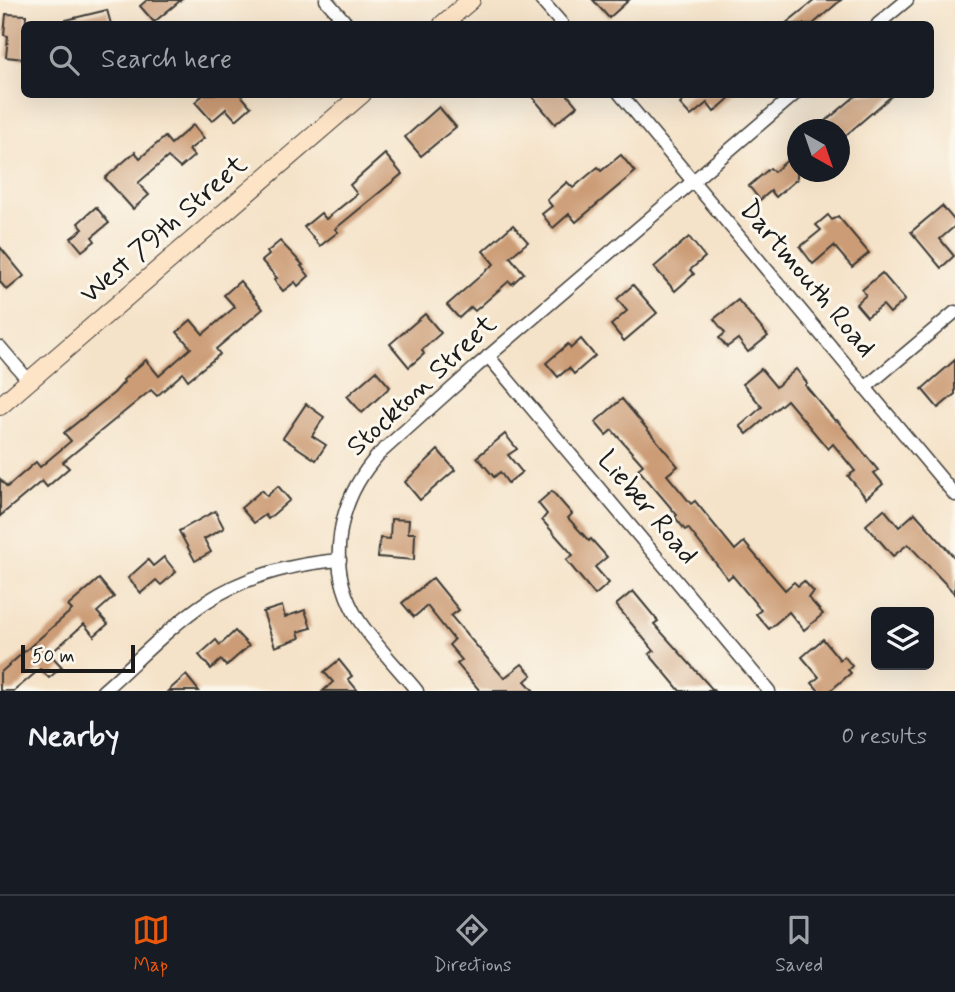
<!DOCTYPE html>
<style>
:root{--surface:#171b24;--page:#242831;--text:#f1f3f6;--muted:#9ea1a6;--line:#363941;--accent:#ea580c}
body{margin:0;font-family:Mynerve,sans-serif;background:var(--page);color:var(--text)}
.controls{position:absolute;right:21px;bottom:21px;display:grid;overflow:hidden;border-radius:10px;box-shadow:0 7px 28px #0002}
.controls button{width:63px;height:63px;display:grid;place-items:center;padding:0;border:0;border-bottom:2px solid var(--line);background:var(--surface);color:var(--text);font:35px sans-serif}
.compass{position:absolute;left:787px;top:119px;width:63px;height:63px;border-radius:50%;background:var(--surface);box-shadow:0 7px 28px #0002;rotate:140deg}
.scale{position:absolute;left:21px;bottom:18px;width:114px;box-sizing:border-box;padding-left:7px;border:4px solid #1c1c1c;border-top:0;font-size:19px;line-height:24px;white-space:nowrap;color:#1c1c1c;-webkit-text-stroke:5px #fbf7ec;paint-order:stroke}
.list{margin:0;padding:0;list-style:none}
h2{display:flex;justify-content:space-between;align-items:center;height:91px;margin:0;padding:0 28px;font-size:30px}
h2 small{font-size:23px;font-weight:400;color:var(--muted)}
.icon{flex:none;width:38px;height:38px;fill:none;stroke:currentColor;stroke-width:2;stroke-linecap:round;stroke-linejoin:round}
.map{position:relative;flex:none;width:955px;height:691px;overflow:hidden}
.search{position:absolute;background:var(--surface);box-shadow:0 7px 28px #0002;left:21px;right:21px;top:21px;height:77px;display:flex;align-items:center;gap:18px;box-sizing:border-box;padding:0 24px;border-radius:10px;color:var(--muted);font-size:26px}
.sheet{height:203px;background:var(--surface)}
nav{display:flex;justify-content:space-around;align-items:center;box-sizing:border-box;height:98px;border-top:2px solid var(--line);background:var(--surface);font-size:19px;color:var(--muted)}
nav a{display:grid;justify-items:center;gap:4px}
nav .on{color:var(--accent)}
.map>svg:first-child{display:block}
</style>
<div class="map">
<svg width="955" height="691" viewBox="0 0 955 691">
<rect width="100%" height="100%" fill="#fbf7ec"/>
<filter id="ink" filterUnits="userSpaceOnUse"><feTurbulence type="fractalNoise" baseFrequency=".0143" numOctaves="2"/><feDisplacementMap in="SourceGraphic" scale="14" xChannelSelector="R" yChannelSelector="G"/><feConvolveMatrix kernelMatrix="1 2 1 2 8 2 1 2 1" color-interpolation-filters="sRGB"/></filter>
<filter id="wash" filterUnits="userSpaceOnUse"><feTurbulence type="fractalNoise" baseFrequency=".00686" numOctaves="4" result="noise"/><feDisplacementMap in="SourceGraphic" scale="28" xChannelSelector="R" yChannelSelector="G"/><feGaussianBlur stdDeviation="1.57" result="paint"/><feColorMatrix in="noise" values="0 0 0 0 0 0 0 0 0 0 0 0 0 0 0 0 0 1.4 0 .05"/><feComposite in="paint" operator="in"/></filter>
<g filter="url(#wash)">
<rect width="100%" height="100%" fill="#f5e3c9"/>
<g id="blocks">
<g fill="#cc9c76">
<path d="M147,0h34l-27,22 -14,-16z"/>
<path d="M593,0h36l-20,18z"/>
<path d="M815,0h26l-28,24h-28z"/>
<path d="M107,10l4,14h-44l-1,-4z"/>
<path d="M6,14l20,1 -2,44 -18,-2 2,-21 -4,-1z"/>
<path d="M204,94h36l11,13 -15,13 -10,-11 -14,12 -17,-19z"/>
<path d="M530,94h37l10,12 -22,18z"/>
<path d="M691,94h43l-20,18 -7,-9 -16,13 -11,-12z"/>
<path d="M858,94h36l-55,47v-11h-24z"/>
<path d="M439,107l17,20 -35,29 -16,-19z"/>
<path d="M193,125l11,13 -15,12 5,6 -14,12 -12,-11 -30,26 11,12 -16,14 -28,-31 30,-26 5,6 25,-21 6,7z"/>
<path d="M797,152v27l-21,18 -5,-6 -11,9 -11,-14 21,-18 4,4z"/>
<path d="M385,154l17,20 -67,55 3,3 -18,14 -16,-19 17,-14 5,6 31,-25 -7,-9z"/>
<path d="M621,155l14,17 -59,50 -7,-8 -16,14 -11,-14 10,-8 -5,-6 20,-18 6,6 25,-21 3,4z"/>
<path d="M942,206l13,15v5l-15,13 14,17 -13,12 -30,-36z"/>
<path d="M96,207l13,16 -17,14 3,4 -13,10 -11,-13 12,-9 -5,-6z"/>
<path d="M828,215l4,5 6,-4 31,37 -17,14 -18,-21 -21,18 -13,-17 21,-17 -5,-5z"/>
<path d="M513,225l15,17 -18,15 14,16 -12,11 -3,-3 -34,30 -4,-4 -12,11 -12,-13 47,-41 -11,-13z"/>
<path d="M689,237l16,20 -15,13 4,4 -19,17 -21,-24z"/>
<path d="M280,241l23,24 -2,1 8,10 -11,10 -3,-4 -12,9 -9,-11 3,-2 -15,-17 7,-6 -2,-3z"/>
<path d="M0,247l24,29 -17,14 -7,-8z"/>
<path d="M882,273l23,27 -15,13 -7,-8 -16,12 -11,-13 10,-9 -4,-5z"/>
<path d="M240,281l23,28 -47,40 4,5 -32,26 -5,-7 -26,23 -6,-6 -88,72 6,6 -22,19 -5,-6 -42,35v-37l7,8 29,-25 4,5 31,-26 -7,-8 50,-40 10,-11 -1,-2 23,-20 13,16 32,-28 -14,-16 14,-12 12,14 32,-27 -11,-12z"/>
<path d="M633,285l24,28 -33,28 -13,-16 16,-14 -10,-12z"/>
<path d="M738,300l30,36 -20,16 -10,-13 -11,8 -8,-9 6,-5 -11,-14z"/>
<path d="M425,314l16,19 -19,17 2,4 -15,13 -19,-23z"/>
<path d="M581,339l14,17 -21,18 -5,-6 -11,9 -12,-14 22,-19 3,4z"/>
<path d="M955,360v34l-17,14 -16,-19z"/>
<path d="M761,369l15,18 20,-18 11,14 -2,2 30,36 2,-1 41,50 -4,3 9,11 -17,14 -18,-22 7,-5 -22,-27 -5,5 -41,-49 -40,34 -7,-8 22,-19 -19,-23z"/>
<path d="M376,371l14,16 -28,26 -15,-17z"/>
<path d="M622,399l56,67 -11,9 24,29 4,-3 40,49 9,-8 41,48 9,-8 4,4 6,-5 10,11 -6,5 15,17 -19,16 -15,-18 -20,17 -13,-15 5,-4 -29,-35 -4,4 -40,-51 -3,2 -10,-13 2,-2 -39,-46 5,-4 -31,-35 -6,5 -11,-13z"/>
<path d="M306,404l18,13 -12,19 14,9 -10,15 -33,-22z"/>
<path d="M505,434l12,15 -9,6 14,17 -14,11 -8,-11 -6,5 -17,-20z"/>
<path d="M438,450l17,20 -35,30 -15,-18z"/>
<path d="M278,486l12,14 -22,19 -3,-4 -11,8 -13,-15 21,-18 5,6z"/>
<path d="M552,491l20,23 -4,4 21,23 2,-2 16,18 -12,10 14,16 -14,12 -29,-35 7,-5 -31,-35 5,-6 -9,-11z"/>
<path d="M884,509l15,18 16,-14 40,45v36l-47,-50 -15,12 -27,-31z"/>
<path d="M215,511l9,17 -20,11 7,13 -16,9 -16,-30z"/>
<path d="M391,519l18,1 -1,13h7l-1,27 -36,-3 2,-19 10,1z"/>
<path d="M164,557l12,15 -15,13 -5,-5 -15,13 -13,-15 20,-18 5,6z"/>
<path d="M433,578l26,32 -8,6 53,62 18,-14 10,11 -7,6 9,10h-54l-23,-27 5,-4 -13,-15 5,-5 -27,-34 -13,11 -12,-14z"/>
<path d="M99,579l15,18 -17,15 11,12 -14,12 -10,-12 -34,30 12,13 -13,11 -9,-9 -26,22h-14v-18l72,-63 -4,-4z"/>
<path d="M633,591l25,30 -4,3 60,67h-34l-31,-37 5,-3 -38,-46z"/>
<path d="M282,606l3,11 20,-7 6,18 -13,4 2,6 -25,9 -12,-35z"/>
<path d="M235,631l14,15 -23,20 -5,-6 -10,9 -12,-14 17,-15 4,5z"/>
<path d="M823,639l17,21 4,-4 8,10 -4,4 3,3 -21,18h-11l-7,-8 7,-6 -17,-20z"/>
<path d="M339,660l13,16 -4,3 10,12h-35l10,-9 -9,-10z"/>
<path d="M186,675l13,16h-31z"/>
</g>
</g>
</g>
<g filter="url(#ink)">
<use href="#blocks" fill-opacity="0" stroke="#3d3a36" stroke-width="2"/>
<g fill="none" stroke-linecap="round" stroke-linejoin="round">
<defs>
<g id="street">
<path d="M326,0l21,24"/>
<path d="M541,0l21,24"/>
<path d="M878,24l29,-24"/>
<path d="M620,94l335,401"/>
<path d="M0,347l29,34"/>
<path d="M488,356l281,335"/>
<path d="M866,387l89,-75"/>
<path d="M103,691c32,-28 68,-66 103,-89 41,-27 86,-38 134,-42"/>
<path d="M417,691c-19,-23 -42,-46 -59,-72 -34,-54 -20,-120 21,-165l98,-88 318,-272"/>
</g>
<g id="secondary">
<path d="M443,24l28,-24"/>
<path d="M0,406l362,-312"/>
</g>
</defs>
<use href="#street" stroke="#3d3a36" stroke-width="15"/>
<use href="#secondary" stroke="#3d3a36" stroke-width="20"/>
<use href="#street" stroke="#fff" stroke-width="12"/>
<use href="#secondary" stroke="#fee4c6" stroke-width="18"/>
</g>
</g>
<g text-anchor="middle" dominant-baseline="central" stroke-width="6" stroke-linejoin="round" paint-order="stroke">
<g font-size="28" fill="#1c1c1c" stroke="#fbf7ec">
<text transform="translate(164 230) rotate(-41)">West 79th Street</text>
<text transform="translate(807 279) rotate(50)">Dartmouth Road</text>
<text transform="translate(422 386) rotate(-43)">Stockton Street</text>
<text transform="translate(647 508) rotate(50)">Lieber Road</text>
</g>
</g>
</svg>
<div class="controls">
<button><svg class="icon" aria-label="layers" viewBox="0 0 24 24"><path d="M12 4l9 5-9 5-9-5zM3 14l9 5 9-5"/></svg></button>
</div>
<svg class="compass" viewBox="-18 -18 36 36"><path d="M0-13l5 13h-10z" fill="#e53935"/><path d="M0 13l5-13h-10z" fill="#9ea1a6"/></svg>
<div class="scale">50 m</div>
<div class="search"><svg class="icon" aria-label="search" viewBox="0 0 24 24"><circle cx="10" cy="10" r="6"/><path d="M15 15l6 6"/></svg>Search here</div>
</div>
<section class="sheet">
<h2>Nearby<small>0 results</small></h2>
<ul class="list">
</ul>
</section>
<nav>
<a class="on"><svg class="icon" aria-label="map" viewBox="0 0 24 24"><path d="M3 6l6-2 6 2 6-2v14l-6 2-6-2-6 2zM9 4v14M15 6v14"/></svg>Map</a>
<a><svg class="icon" aria-label="directions" viewBox="0 0 24 24"><path d="M12 3l9 9-9 9-9-9zM9 14v-3h6M13 9l2 2-2 2"/></svg>Directions</a>
<a><svg class="icon" aria-label="saved" viewBox="0 0 24 24"><path d="M7 4h10v16l-5-4-5 4z"/></svg>Saved</a>
</nav>
